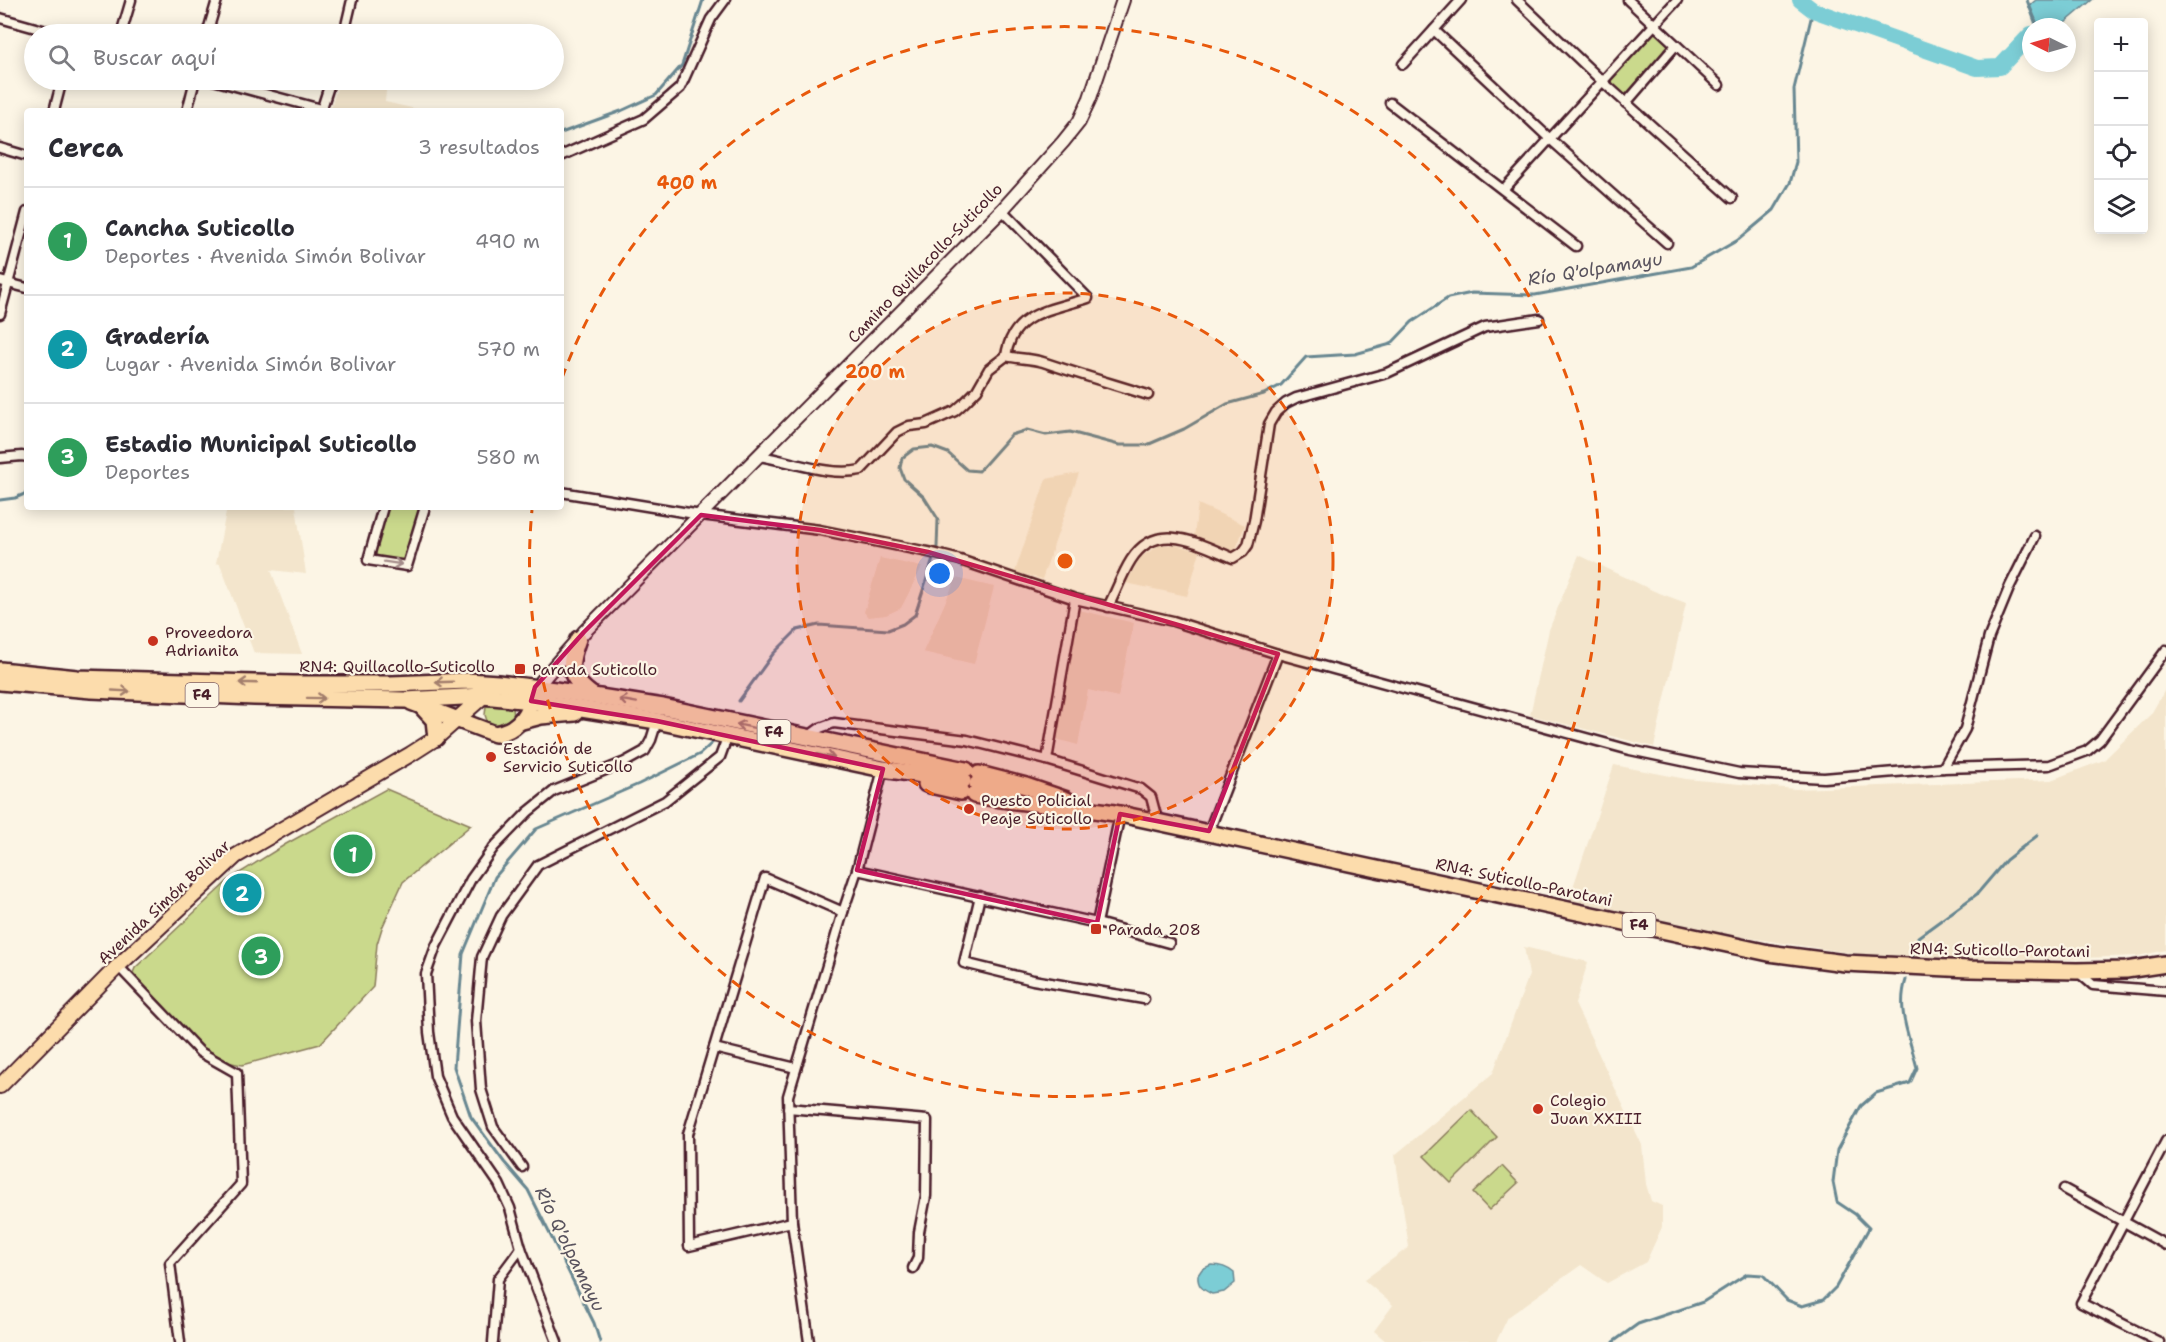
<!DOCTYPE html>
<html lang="es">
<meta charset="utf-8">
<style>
:root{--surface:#fff;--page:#f2f2f3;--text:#2b2b33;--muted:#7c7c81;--line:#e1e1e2;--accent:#c8321e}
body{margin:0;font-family:"Shantell Sans",sans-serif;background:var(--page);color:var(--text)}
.controls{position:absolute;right:18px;top:18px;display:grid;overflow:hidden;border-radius:6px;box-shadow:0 3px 15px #0003}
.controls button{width:54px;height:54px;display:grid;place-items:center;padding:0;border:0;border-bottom:2px solid var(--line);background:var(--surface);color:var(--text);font:30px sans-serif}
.compass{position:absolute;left:2022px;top:18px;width:54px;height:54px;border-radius:50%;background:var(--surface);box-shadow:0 3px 15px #0003;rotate:275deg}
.you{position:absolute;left:940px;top:574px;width:21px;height:21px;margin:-15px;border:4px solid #fff;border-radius:50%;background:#1a73e8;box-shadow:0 0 0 9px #1a73e833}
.badge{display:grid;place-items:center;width:39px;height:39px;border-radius:50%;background:var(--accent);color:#fff;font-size:20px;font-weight:700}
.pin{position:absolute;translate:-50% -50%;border:3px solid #fff;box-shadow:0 2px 6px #0006}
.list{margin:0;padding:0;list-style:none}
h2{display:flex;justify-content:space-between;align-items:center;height:78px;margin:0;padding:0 24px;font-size:26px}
h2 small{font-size:20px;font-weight:400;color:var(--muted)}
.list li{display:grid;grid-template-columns:39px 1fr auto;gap:18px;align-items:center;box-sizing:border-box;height:108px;padding:0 24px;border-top:2px solid var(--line)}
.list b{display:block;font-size:22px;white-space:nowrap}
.list p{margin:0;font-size:20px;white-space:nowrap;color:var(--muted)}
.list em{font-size:20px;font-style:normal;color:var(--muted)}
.icon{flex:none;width:33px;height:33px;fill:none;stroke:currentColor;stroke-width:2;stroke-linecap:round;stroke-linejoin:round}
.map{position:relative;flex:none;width:2166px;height:1342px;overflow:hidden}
.search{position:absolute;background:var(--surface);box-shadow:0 3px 15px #0003;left:24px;top:24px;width:540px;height:66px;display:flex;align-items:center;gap:15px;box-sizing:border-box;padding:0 21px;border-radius:33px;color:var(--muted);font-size:22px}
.panel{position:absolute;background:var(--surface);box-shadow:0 3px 15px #0003;left:24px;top:108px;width:540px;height:402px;border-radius:6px}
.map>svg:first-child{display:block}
</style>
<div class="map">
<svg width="2166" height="1342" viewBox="0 0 2166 1342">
<rect width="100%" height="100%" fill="#fcf5e5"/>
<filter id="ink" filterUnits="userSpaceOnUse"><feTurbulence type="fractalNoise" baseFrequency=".0167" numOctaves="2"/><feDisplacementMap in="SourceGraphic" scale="12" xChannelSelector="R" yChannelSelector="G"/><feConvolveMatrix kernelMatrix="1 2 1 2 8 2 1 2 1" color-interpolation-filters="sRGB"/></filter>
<g filter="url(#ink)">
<g fill="#f3e5cc">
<path d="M339,80h48l-2,22 40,9h-95z"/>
<path d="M1079,473l-37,106 -27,-7 31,-93z"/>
<path d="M1198,504l47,21 -9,24 -5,3 -37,-15z"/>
<path d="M227,507h69l10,67 -35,-4 31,84 -48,-1 -34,-89 -4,-1z"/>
<path d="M1160,545h15l25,6 -13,45 -61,-13 15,-26z"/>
<path d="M1579,555l75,36 32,12 -32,144 -124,-32 19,-85z"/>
<path d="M880,558l42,9 -21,41 -15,7 -18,2 -4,-5z"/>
<path d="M956,578l38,9 -20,77 -51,-12z"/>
<path d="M1079,610l55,13 -16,74 -30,-7 -10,55 -22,-6z"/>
<path d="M2166,688v262l-28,6 -86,3 -168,-1 -155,-23 -161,-33 46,-137 72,14 109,10 256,-9 53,-20 47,-46z"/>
<path d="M1524,947l64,15 -13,42 67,141 4,39 5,17 11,5v21l-16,35 -39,21 -26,-18 -73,52 -12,25h-109l-13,-11 19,-26 -29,-25 45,-33 -14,-92 98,-82 36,-98z"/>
</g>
<g fill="#cad98c" stroke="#8a7c5c" stroke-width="1.5">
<path d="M1655,30l16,15 -47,51 -16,-14z"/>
<path d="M386,507h34l-14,51 -4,3 -25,-5 -3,-7z"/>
<path d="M486,706l27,1 1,13 -12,9 -14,-5 -3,-9z"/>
<path d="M386,789l85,36 -68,57 -21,46 -5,16 -4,43 -53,57 -78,21 -21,-4 -20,-15 -68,-73 2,-5 95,-89 56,-35z"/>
<path d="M1471,1110l26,27 -46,46 -27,-27z"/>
<path d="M1502,1166l16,17 -29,27 -16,-17z"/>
</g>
<g fill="#7ccdd5" stroke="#688791" stroke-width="1.5">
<path d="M2036,0h56l-32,27h-21l-9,-22z"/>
<path d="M1211,1265c10,0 16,2 23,8l1,10 -11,9 -12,2c-9,-4 -15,-8 -14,-19l4,-6z"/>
</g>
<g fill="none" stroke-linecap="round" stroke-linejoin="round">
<g stroke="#688791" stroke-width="3">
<path d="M2027,0l10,27"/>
<path d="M561,133l60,-22 35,-16 26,-30 21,-65"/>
<path d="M0,500l15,-2 12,-5"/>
<path d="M739,701l34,-47 24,-24 22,-5 69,5 15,-6 12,-9 22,-68 1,-28 -14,-22 -20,-18 -4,-11 2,-10 12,-9 18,-2 16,6 19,17 12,1 32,-36 16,-5 19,5 24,-3 49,13h28l37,-16 43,-25 37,-10 17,-9 25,-28 49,-3 36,-10 21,-22 36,-24 24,-5 63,2 156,-28 47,-27 36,-30 16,-27 6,-21 -2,-73 19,-79"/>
<path d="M1911,961l7,-24 59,-43 29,-34 32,-25"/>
<path d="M600,1342l-6,-19 -66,-133 -24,-28 -33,-45 -17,-50 9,-113 32,-77 41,-48 103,-45 61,-30 12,-11"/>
<path d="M1613,1342l25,-18 65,-22 44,-28 16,1 24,25 15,6 21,-6 13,-13 33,-59 -14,-14 -18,-12 -4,-20 4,-32 24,-44 15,-13 34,-10 7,-15c-7,-30 -21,-58 -11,-88"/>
</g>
<path stroke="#7ccdd5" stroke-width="16" d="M1800,0l13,10 164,58 23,-1 31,-33"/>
<defs>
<g id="minor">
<path d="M1517,0l86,82 129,116"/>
<path d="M1628,0l91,85"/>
<path d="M0,18l57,16"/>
<path d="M1434,30l116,109 117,104"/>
<path d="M121,34l10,-34"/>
<path d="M207,34l10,-34"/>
<path d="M344,34l8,-34"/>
<path d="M1403,64l58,-64"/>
<path d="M213,80l108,29"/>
<path d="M1390,103l186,143"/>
<path d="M1626,103l50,-58"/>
<path d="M54,111l8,-31"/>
<path d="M187,111l8,-31"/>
<path d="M321,111l10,-31"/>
<path d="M0,148l27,8"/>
<path d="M561,156l83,-37 36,-31 31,-69 14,-19"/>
<path d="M1504,189l173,-189"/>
<path d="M0,281l27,7"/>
<path d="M0,314l27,-102"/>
<path d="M1006,356c12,3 26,2 37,6 35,12 70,22 105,33"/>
<path d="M759,456c33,5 69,21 102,14l36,-38 12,-6 17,-2 29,-13 9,-8 13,-13 12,-21 17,-13c6,-44 46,-46 82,-58l-86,-88"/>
<path d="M0,458l22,-2 5,1"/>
<path d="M561,492l140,23 119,15 108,22 32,8 115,39 98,22 105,33 352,96 109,23 85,5 119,-10 106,-3 38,-14 13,-11 66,-90"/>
<path d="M383,507l-15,53 39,6 18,-59"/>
<path d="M1108,607c8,-15 14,-33 23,-47 26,-41 68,-16 102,-2l10,-6 5,-7 6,-24 15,-97 7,-12 10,-9 10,-5 91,-25 98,-46 54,-8"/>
<path d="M806,738l14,-10 14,-5 133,17 80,20 94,29 10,8 7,26"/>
<path d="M1047,760l28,-161"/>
<path d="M1943,768l22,-39 24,-92 21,-51 25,-50"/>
<path d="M1209,831l69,-177"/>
<path d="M857,870l240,53 72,20"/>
<path d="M980,896l-16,67 69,17 111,19"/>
<path d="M1097,923l23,-109"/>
<path d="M118,966l82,86 37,21 4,111 -71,79 10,79"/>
<path d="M2078,972l15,13 73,6"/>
<path d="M714,1048l82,20"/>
<path d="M788,1108l139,12 -1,76 -7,36 -1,26 -5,10"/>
<path d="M522,1167l-29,-40 -12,-38 -5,-68 6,-64 19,-41 37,-51 127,-64 55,-44 8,-22"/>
<path d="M2064,1189l102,56"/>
<path d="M792,1222l-103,24 -1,-112 77,-256 78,34"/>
<path d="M493,1342l5,-63 23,-31"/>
<path d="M557,1342l-36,-94 -11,-40 -11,-24 -47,-68 -17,-40 -6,-44 -3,-58 10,-28 35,-67 23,-32 34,-35 26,-21 71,-29 20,-11 6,-11 6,-19"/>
<path d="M809,1342l-17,-120 -4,-126 55,-184 14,-42 26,-101"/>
<path d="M2159,1342l-78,-39 85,-162"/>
</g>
<path id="secondary" d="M534,692c2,-7 42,-50 50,-60l418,-422 61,-68 16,-20 11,-24 33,-98"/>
<path id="primary" d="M0,1086l118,-120 118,-110 175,-102 25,-16 52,-46"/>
<g id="trunk">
<path d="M578,639c-10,28 -11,37 14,56"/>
<path d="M0,670l77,8 217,6h97l77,-3 30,2 57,7 108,17 303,63"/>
<path d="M0,682l91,8 163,7 151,3 78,-4 48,5 126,20 226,48 80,12"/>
<path d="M411,702l84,32c20,-3 30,-15 36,-33"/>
<path d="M423,708l11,12 2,18"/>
<path d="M522,721l19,-5 34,-3"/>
<path d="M979,774l47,12 41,14"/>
<path d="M926,784l35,8"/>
<path d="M977,784l35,9"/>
<path d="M974,795c49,9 98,10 146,19l649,139 76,10 124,6 108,2 49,-1 40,-6"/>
</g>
</defs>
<use href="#minor" stroke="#4a1f2b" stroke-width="13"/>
<use href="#secondary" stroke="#4a1f2b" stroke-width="16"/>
<use href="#primary" stroke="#4a1f2b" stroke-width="18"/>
<use href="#trunk" stroke="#4a1f2b" stroke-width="20"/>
<use href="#minor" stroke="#fcf5e5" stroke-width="8"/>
<use href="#secondary" stroke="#fcf5e5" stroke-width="12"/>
<use href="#primary" stroke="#fcdcac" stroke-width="14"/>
<use href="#trunk" stroke="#fcdcac" stroke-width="15"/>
</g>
<defs><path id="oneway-shaft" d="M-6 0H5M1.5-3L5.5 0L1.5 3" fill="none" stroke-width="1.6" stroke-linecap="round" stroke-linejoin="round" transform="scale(1.5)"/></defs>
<use stroke="#a38a88" href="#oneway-shaft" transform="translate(393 563) rotate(9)"/>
<g stroke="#a37e6c">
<use href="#oneway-shaft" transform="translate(444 682) rotate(178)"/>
<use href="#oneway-shaft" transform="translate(248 683) rotate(-178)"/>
<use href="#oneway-shaft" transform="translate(121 691) rotate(3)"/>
<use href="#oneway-shaft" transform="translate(316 698) rotate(1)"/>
<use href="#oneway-shaft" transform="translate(628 701) rotate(-170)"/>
<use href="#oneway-shaft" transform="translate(745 726) rotate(-168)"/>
<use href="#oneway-shaft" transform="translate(826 756) rotate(12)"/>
</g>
</g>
<path fill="#c2185b" fill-opacity="0.2" stroke="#c2185b" stroke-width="4.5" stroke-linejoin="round" d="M701,515l119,15 108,22 350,102 -69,177 -89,-17 -23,109 -240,-53 26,-101 -226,-48 -126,-20 4,-14 49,-55z"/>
<circle cx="1065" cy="561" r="268" fill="#e8590c" fill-opacity=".12"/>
<g fill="none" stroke="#e8590c" stroke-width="3" stroke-dasharray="10 8">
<circle cx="1065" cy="561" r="268"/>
<path d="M562 378A535 535 0 1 1 532 510"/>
</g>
<g fill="#c8321e" stroke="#fcf5e5" stroke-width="2">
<circle cx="153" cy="641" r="6"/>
<rect x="514" y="663" width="12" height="12" rx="3"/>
<circle cx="491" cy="757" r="6"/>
<circle cx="969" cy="809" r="6"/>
<rect x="1090" y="923" width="12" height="12" rx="3"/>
<circle cx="1538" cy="1109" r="6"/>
</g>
<g text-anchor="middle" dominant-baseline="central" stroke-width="4.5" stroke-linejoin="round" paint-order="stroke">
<g fill="#fcf5e5" stroke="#7f5f63" stroke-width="1.5">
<rect x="185.5" y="683" width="33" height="24" rx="4.5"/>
<rect x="757.5" y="720" width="33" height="24" rx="4.5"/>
<rect x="1622.5" y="913" width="33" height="24" rx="4.5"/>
</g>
<g font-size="15" font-weight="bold" fill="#4a1f2b">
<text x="202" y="695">F4</text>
<text x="774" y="732">F4</text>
<text x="1639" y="925">F4</text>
</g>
<g font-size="16" fill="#4a1f2b" stroke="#fcf5e5">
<text transform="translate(925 263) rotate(-46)">Camino Quillacollo-Suticollo</text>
<text x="397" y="666">RN4: Quillacollo-Suticollo</text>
<text transform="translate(1524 882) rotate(12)">RN4: Suticollo-Parotani</text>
<text transform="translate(164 902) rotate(-43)">Avenida Simón Bolivar</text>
<text transform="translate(2000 950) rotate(1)">RN4: Suticollo-Parotani</text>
</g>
<g font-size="16" fill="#4a1f2b" stroke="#fcf5e5" text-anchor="start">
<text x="165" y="632">Proveedora<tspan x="165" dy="18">Adrianita</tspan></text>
<text x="532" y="669">Parada Suticollo</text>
<text x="503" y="748">Estación de<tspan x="503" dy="18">Servicio Suticollo</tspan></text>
<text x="981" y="800">Puesto Policial<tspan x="981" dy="18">Peaje Suticollo</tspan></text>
<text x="1108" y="929">Parada 208</text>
<text x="1550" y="1100">Colegio<tspan x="1550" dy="18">Juan XXIII</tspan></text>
</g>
<g font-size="18" font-style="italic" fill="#59535e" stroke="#fcf5e5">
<text transform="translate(1595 269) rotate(-9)">Río Q'olpamayu</text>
<text transform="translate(570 1249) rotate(64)">Río Q'olpamayu</text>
</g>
</g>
<circle cx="1065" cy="561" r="9" fill="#e8590c" stroke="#fcf5e5" stroke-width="3"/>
<g font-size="18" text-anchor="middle" font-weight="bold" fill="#e8590c" stroke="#fcf5e5" stroke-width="4.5" stroke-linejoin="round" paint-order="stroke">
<text x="687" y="189">400 m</text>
<text x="875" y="378">200 m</text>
</g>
</svg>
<div class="controls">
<button>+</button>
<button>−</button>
<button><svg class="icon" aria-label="locate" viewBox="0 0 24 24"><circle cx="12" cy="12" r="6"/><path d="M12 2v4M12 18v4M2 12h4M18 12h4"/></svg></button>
<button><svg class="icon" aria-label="layers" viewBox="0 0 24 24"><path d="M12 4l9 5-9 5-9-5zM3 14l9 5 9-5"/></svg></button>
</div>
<svg class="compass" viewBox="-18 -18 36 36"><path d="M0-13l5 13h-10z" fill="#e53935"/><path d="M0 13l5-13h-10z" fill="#7c7c81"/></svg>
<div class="you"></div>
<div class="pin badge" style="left:353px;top:854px;background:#2e9e5b">1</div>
<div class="pin badge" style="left:242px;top:893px;background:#0f9aa8">2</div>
<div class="pin badge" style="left:261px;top:956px;background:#2e9e5b">3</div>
<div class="search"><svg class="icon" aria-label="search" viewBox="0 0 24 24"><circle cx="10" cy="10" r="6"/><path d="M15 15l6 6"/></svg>Buscar aquí</div>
<section class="panel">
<h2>Cerca<small>3 resultados</small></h2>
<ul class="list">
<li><span class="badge" style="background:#2e9e5b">1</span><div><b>Cancha Suticollo</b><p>Deportes · Avenida Simón Bolivar</p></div><em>490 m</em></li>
<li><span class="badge" style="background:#0f9aa8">2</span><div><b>Gradería</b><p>Lugar · Avenida Simón Bolivar</p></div><em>570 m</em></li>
<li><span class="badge" style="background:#2e9e5b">3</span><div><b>Estadio Municipal Suticollo</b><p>Deportes</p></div><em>580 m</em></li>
</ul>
</section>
</div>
